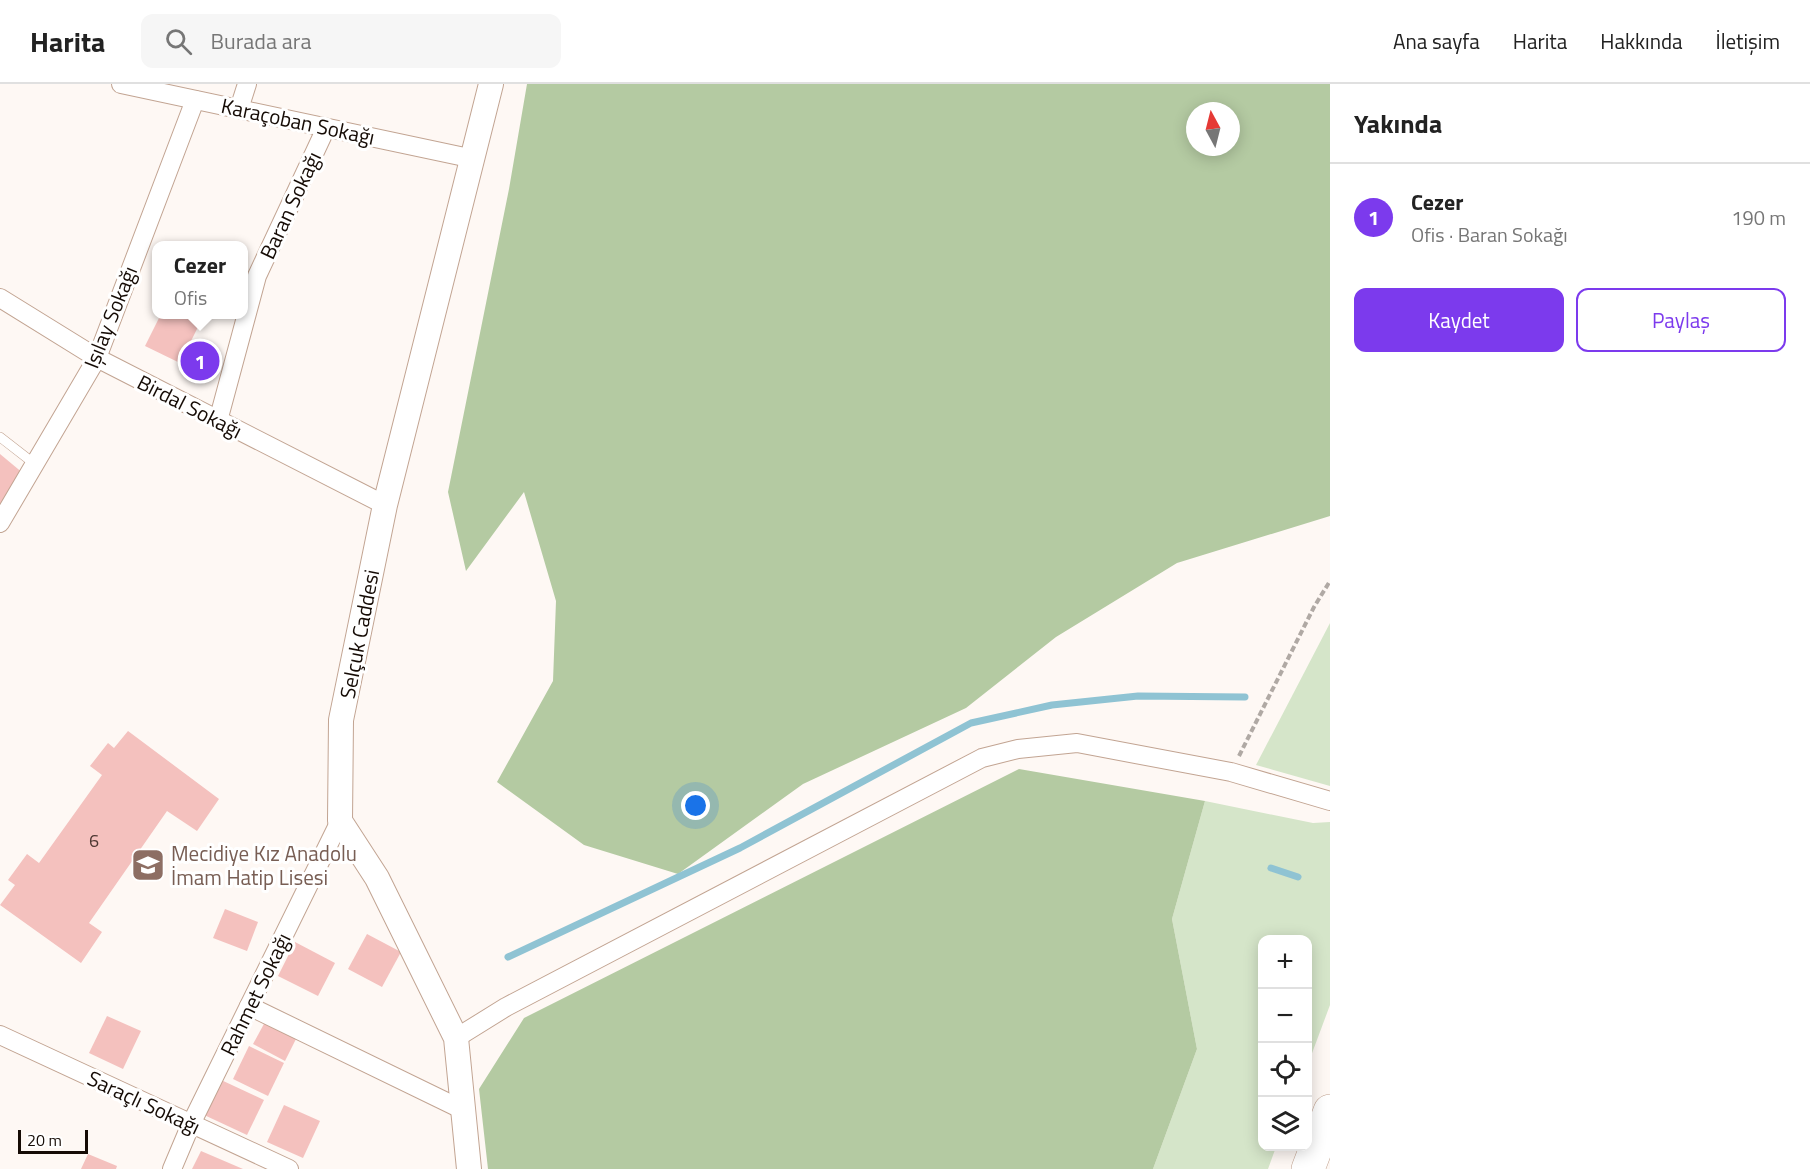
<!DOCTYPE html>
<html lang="tr">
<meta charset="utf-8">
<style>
:root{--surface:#fff;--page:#f6f6f6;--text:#222;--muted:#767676;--line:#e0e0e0;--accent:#7c3aed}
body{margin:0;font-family:"Titillium Web",sans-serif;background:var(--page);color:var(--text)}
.controls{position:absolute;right:18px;bottom:18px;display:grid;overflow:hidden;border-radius:12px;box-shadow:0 3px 15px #0003}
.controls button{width:54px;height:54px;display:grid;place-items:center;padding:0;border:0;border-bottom:2px solid var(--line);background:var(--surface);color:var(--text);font:30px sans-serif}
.compass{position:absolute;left:1186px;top:18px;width:54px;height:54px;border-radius:50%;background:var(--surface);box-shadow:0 3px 15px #0003;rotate:353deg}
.scale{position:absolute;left:18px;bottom:15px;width:70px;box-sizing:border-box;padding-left:6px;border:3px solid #150b05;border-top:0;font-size:16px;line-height:21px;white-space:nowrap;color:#150b05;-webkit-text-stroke:4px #fff;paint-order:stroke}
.you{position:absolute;left:696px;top:722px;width:21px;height:21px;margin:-15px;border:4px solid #fff;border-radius:50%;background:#1a73e8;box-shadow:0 0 0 9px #1a73e833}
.badge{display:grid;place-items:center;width:39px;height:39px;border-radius:50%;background:var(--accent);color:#fff;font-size:20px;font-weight:700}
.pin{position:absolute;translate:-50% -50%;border:3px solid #fff;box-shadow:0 2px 6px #0006}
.popup{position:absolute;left:152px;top:157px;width:96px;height:78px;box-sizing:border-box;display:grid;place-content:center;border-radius:12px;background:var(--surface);filter:drop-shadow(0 2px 4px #0005);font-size:20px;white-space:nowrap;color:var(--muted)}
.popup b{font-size:22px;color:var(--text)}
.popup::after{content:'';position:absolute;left:50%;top:100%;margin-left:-12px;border:12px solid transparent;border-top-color:var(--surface)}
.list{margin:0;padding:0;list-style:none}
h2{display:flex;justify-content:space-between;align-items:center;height:78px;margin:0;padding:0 24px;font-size:26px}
h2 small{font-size:20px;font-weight:400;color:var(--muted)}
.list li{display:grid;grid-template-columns:39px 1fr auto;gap:18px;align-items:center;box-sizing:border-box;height:108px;padding:0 24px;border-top:2px solid var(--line)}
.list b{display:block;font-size:22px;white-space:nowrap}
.list p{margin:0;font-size:20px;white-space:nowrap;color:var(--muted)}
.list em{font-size:20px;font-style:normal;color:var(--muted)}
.actions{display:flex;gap:12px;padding:18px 24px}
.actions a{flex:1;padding:14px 0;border:2px solid var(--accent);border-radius:12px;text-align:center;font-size:21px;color:var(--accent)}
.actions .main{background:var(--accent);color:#fff}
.icon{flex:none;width:33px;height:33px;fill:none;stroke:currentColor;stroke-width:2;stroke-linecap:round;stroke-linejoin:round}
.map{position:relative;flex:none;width:1330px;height:1085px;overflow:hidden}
header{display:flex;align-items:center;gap:36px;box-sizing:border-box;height:84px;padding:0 30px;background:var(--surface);border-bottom:2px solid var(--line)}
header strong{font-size:28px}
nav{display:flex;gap:33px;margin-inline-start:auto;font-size:21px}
.search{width:420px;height:54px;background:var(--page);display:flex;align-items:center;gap:15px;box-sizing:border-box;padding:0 21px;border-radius:12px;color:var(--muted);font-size:22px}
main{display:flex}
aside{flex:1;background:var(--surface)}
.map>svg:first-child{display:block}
</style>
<header>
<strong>Harita</strong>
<div class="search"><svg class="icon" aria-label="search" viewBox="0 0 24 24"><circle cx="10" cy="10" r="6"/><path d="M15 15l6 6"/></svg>Burada ara</div>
<nav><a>Ana sayfa</a><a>Harita</a><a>Hakkında</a><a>İletişim</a></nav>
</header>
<main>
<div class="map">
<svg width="1330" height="1085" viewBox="0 0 1330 1085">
<rect width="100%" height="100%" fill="#fef8f4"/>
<g fill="#d5e5c9">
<path d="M1330,539v163l-74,-21z"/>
<path d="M1205,717l108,22 17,-1v183l-22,59v-124h-46v206l14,1 -8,22h-115l44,-120 -25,-130z"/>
</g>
<g fill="#b4caa2" fill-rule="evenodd">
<path d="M527,0h803v432l-153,47 -121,74 -90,71 -163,76 -125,90 -94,-29 -87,-63 56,-101 3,-80 -32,-109 -58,79 -18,-79 61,-303zM1195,27h36v36h-36z"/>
<path d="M1019,685l186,32 -33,118 25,130 -44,120h-665l-9,-80 45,-71z"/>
</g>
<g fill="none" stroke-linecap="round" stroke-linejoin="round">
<g stroke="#8fc3d3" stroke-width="7">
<path d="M1271,784l27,9"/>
<path d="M508,873l232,-109 231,-125 81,-18 86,-9 107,1"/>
</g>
</g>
<g fill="#f4c1be">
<path d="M161,230l43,1 -24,48 -35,-17z"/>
<path d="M0,370l24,20 -24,33z"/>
<path d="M128,647l91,68 -22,32 -30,-20 -78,112 13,9 -21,31 -81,-58 15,-20 -7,-5 19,-26 12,9 63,-88 -12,-9 18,-23 6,5z"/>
<path d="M225,825l33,13 -11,29 -34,-13z"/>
<path d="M367,850l34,18 -19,35 -34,-18z"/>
<path d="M295,858l40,21 -17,33 -40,-20z"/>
<path d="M107,932l34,15 -18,38 -34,-16z"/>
<path d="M265,938l31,17 -11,22 -32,-17z"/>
<path d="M249,962l35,17 -16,33 -35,-17z"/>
<path d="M219,995l45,21 -17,35 -45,-21z"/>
<path d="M284,1021l36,16 -17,37 -36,-16z"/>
<path d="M201,1067l42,18h-51z"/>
<path d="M88,1070l29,12 -1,3h-35z"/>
</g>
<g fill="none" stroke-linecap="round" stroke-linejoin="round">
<defs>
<path id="service" d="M0,353l36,28"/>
<g id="minor">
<path d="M121,0l353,75"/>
<path d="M239,25l8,-25"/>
<path d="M0,214l97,60 288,147"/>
<path d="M218,337l39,-145 69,-148"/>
<path d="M0,439l97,-165 98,-258"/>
<path d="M249,922l214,104"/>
<path d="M0,951l289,134"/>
<path d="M456,954l50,-31 476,-249 36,-9 59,-6 154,29 99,29"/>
<path d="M172,1085l19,-45 149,-303"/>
</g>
<path id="tertiary" d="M469,1085l-13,-131 -79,-160 -37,-57 1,-101 44,-215 106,-421"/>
<path id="motorway" d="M1308,1085l22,-58"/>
</defs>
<use href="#service" stroke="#c2a492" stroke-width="10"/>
<use href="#minor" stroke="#c2a492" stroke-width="20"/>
<use href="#tertiary" stroke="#c2a492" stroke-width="26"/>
<use href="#motorway" stroke="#c2a492" stroke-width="34"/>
<path stroke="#b0a9a4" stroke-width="4" stroke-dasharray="6 3" stroke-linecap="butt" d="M1239,672l75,-149 16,-26"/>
<use href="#service" stroke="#fff" stroke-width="9"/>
<use href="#minor" stroke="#fff" stroke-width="18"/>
<use href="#tertiary" stroke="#fff" stroke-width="24"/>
<use href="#motorway" stroke="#fff" stroke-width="33"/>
</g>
<defs>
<symbol id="school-square" viewBox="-11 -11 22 22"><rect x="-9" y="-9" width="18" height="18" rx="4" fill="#8d6e63" stroke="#fff"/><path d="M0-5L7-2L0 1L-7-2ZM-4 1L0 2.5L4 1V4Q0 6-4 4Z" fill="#fff"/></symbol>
</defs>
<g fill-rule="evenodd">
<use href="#school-square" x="129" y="762" width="38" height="38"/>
</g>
<g text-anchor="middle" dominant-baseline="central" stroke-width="6" stroke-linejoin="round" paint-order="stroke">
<g font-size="18" fill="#4d3833">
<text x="94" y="756">6</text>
</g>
<g font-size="21" fill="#150b05" stroke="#fff">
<text transform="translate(298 37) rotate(12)">Karaçoban Sokağı</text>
<text transform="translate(290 121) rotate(-65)">Baran Sokağı</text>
<text transform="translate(110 233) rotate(-68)">Işılay Sokağı</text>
<text transform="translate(190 322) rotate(27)">Birdal Sokağı</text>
<text transform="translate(359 550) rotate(-79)">Selçuk Caddesi</text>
<text transform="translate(255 910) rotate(-64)">Rahmet Sokağı</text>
<text transform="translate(144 1018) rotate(25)">Saraçlı Sokağı</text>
</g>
<g font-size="21" fill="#785e54" stroke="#fff" text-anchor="start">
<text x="171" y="769">Mecidiye Kız Anadolu<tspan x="171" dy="24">İmam Hatip Lisesi</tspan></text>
</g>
</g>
</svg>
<div class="controls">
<button>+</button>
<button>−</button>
<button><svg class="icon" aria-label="locate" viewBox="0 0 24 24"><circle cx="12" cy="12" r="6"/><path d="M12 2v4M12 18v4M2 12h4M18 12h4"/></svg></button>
<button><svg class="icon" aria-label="layers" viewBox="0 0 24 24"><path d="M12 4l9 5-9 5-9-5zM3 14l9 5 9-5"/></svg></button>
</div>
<svg class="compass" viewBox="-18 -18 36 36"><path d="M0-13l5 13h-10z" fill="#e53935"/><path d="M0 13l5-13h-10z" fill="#767676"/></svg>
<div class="scale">20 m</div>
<div class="you"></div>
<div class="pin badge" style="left:200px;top:277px">1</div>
<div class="popup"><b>Cezer</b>Ofis</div>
</div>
<aside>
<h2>Yakında<small></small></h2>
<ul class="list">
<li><span class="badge">1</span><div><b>Cezer</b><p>Ofis · Baran Sokağı</p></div><em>190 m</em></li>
</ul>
<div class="actions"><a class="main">Kaydet</a><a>Paylaş</a></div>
</aside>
</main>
